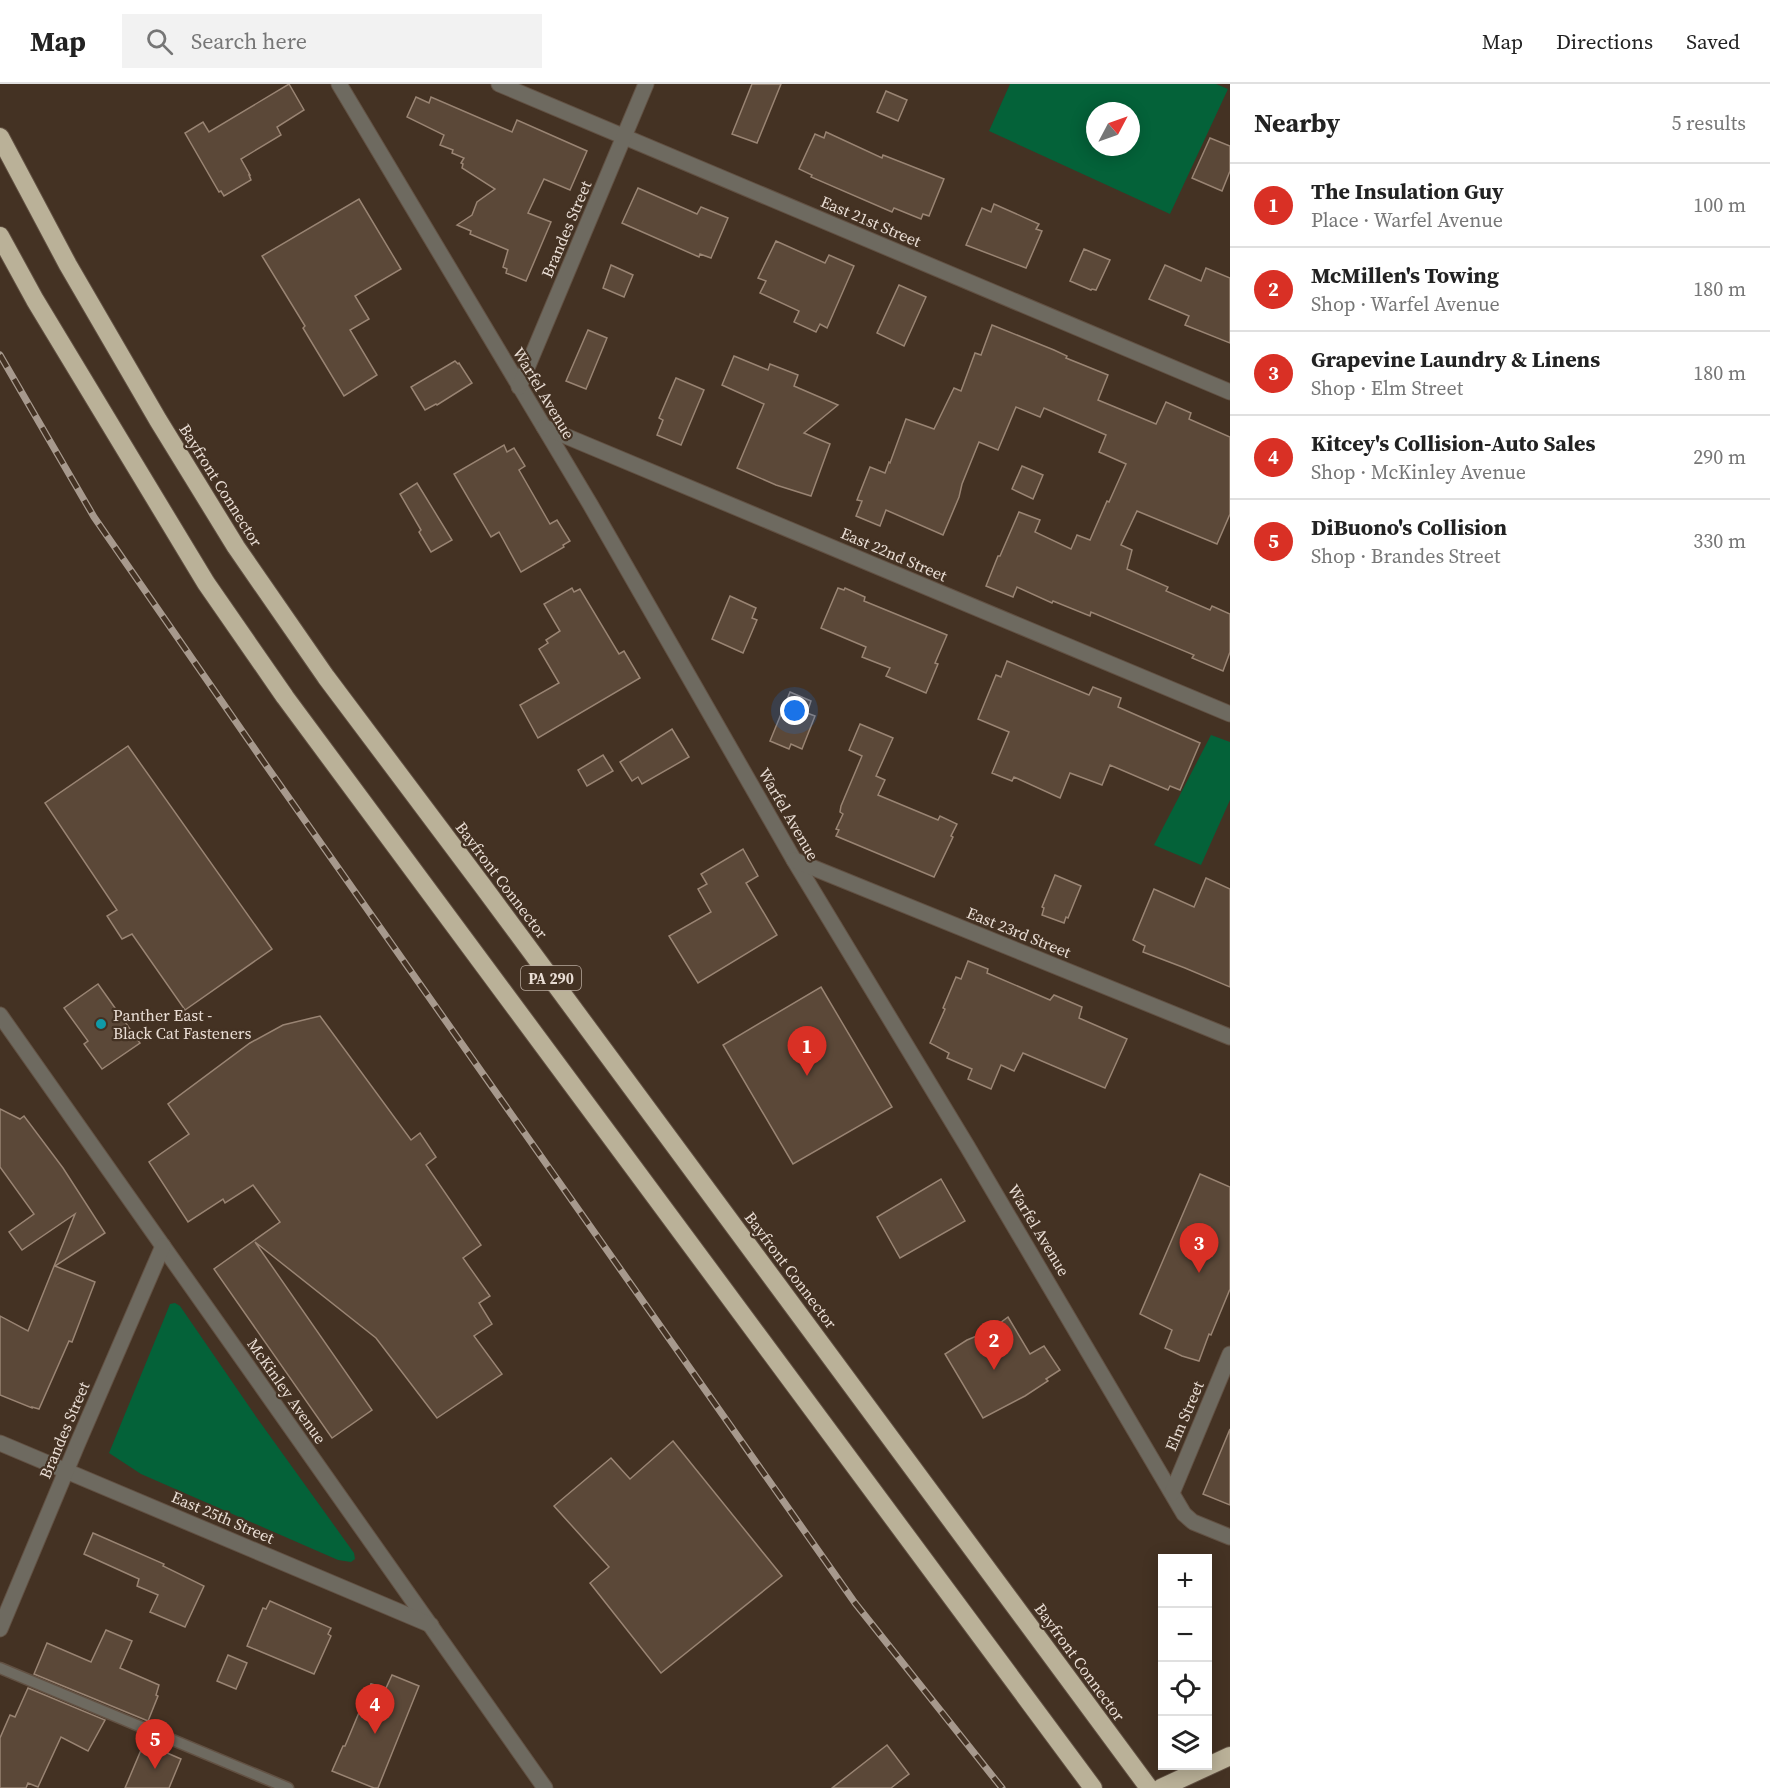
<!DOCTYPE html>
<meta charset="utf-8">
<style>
:root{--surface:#fff;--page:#f2f2f2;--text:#222;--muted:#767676;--line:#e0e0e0;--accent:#d93025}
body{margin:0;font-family:"Source Serif 4",serif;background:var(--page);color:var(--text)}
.controls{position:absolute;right:18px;bottom:18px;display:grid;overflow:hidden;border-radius:0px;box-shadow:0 3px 15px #0003}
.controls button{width:54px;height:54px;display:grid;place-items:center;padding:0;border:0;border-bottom:2px solid var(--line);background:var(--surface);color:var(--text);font:30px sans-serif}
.compass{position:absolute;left:1086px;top:18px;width:54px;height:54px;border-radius:50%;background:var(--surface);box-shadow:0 3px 15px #0003;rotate:49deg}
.you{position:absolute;left:795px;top:627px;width:21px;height:21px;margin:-15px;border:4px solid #fff;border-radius:50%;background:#1a73e8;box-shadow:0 0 0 9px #1a73e833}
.badge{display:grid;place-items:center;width:39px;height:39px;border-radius:50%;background:var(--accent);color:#fff;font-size:20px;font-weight:700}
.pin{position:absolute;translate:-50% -50px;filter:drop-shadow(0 2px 3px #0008)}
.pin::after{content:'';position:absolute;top:32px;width:21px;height:18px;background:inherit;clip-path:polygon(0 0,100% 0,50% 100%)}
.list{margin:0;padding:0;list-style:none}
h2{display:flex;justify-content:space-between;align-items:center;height:78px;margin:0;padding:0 24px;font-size:26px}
h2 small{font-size:20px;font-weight:400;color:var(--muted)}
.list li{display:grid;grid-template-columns:39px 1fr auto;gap:18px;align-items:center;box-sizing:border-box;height:84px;padding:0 24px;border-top:2px solid var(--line)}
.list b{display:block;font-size:22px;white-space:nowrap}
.list p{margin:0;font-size:20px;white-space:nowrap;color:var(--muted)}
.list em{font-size:20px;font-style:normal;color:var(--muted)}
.icon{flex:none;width:33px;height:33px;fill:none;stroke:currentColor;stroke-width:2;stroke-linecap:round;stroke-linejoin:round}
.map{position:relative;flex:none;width:1230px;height:1704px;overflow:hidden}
header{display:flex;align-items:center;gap:36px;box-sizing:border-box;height:84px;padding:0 30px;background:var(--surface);border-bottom:2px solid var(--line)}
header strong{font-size:28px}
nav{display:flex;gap:33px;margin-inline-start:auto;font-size:21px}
.search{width:420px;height:54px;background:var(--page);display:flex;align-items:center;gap:15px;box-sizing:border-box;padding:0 21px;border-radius:0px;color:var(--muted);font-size:22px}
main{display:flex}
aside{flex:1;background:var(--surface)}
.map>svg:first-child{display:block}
</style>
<header>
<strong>Map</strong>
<div class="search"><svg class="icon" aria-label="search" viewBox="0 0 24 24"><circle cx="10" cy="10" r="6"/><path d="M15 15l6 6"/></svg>Search here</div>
<nav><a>Map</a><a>Directions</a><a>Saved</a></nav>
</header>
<main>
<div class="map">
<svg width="1230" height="1704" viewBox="0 0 1230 1704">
<rect width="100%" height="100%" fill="#443223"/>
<g fill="#046239" fill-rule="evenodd">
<path d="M1010,0h206l12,5 -58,125 -181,-83zM1095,27h36v36h-36z"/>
<path d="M1211,651l19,7v58l-29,65 -47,-20z"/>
<path d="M175,1219l5,3 77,112 97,135 1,6 -4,3 -13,-2 -197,-86 -32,-21 57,-139 4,-10z"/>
</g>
<g fill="#5b4838" stroke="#998473" stroke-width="1.5">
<path d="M289,0l15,26 -27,17 4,8 -40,24 9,16h-1l2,5 -27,16 -3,-5 -2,1 -34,-59 18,-11 6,10z"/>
<path d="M752,0h29l-24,59 -25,-9z"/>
<path d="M886,7l21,9 -9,21 -21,-9z"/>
<path d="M416,13l13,6 2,-6 81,35 5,-12 70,31 -17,39 -26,-11 -16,34 23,9 -25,59 -20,-8 1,-4 -4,-2 5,-17 -38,-16 1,-3 -14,-6 15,-10 5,-13 18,-13 -33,-21 1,-4 -2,-1 3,-5 -12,-5 1,-3 -13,-5 4,-10 -37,-18z"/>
<path d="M826,48l56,26 1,-3 61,24 -15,37 -6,-2 -2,5 -27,-11 -2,4 -81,-35 1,-2 -13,-6 16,-35 9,4z"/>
<path d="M1210,54l20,8v25l-8,20 -30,-13z"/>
<path d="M638,104l59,26 4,-7 27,11 -17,40 -11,-4 -1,3 -77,-34z"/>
<path d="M359,115l42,70 -46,27 14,23 -19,11 27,45 -33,21 -41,-68 2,-2 -43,-70z"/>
<path d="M994,120l45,20 -3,5 6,2 -16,37 -60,-23 16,-37 9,4z"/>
<path d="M776,157l49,22 4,-8 25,11 -27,62 -7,-4 -4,8 -22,-10 5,-11 -39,-18 6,-12 -8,-3z"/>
<path d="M1084,165l26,11 -14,30 -4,-1 -1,1 -21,-9z"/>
<path d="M611,181l22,10 -9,22 -21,-9z"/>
<path d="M1165,181l36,16 5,-13 24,10v65l-45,-18 4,-9 -40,-17z"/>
<path d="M899,201l27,12 -22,49 -27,-13z"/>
<path d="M992,241l62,25 13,6 -1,2 42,17 -10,25 58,24 10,-22 25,11 -2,6 41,18v77l-13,30 -80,-33 -16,34 11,5 -5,19 41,18 -2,4 44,19 2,-4 18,8v38l-7,19 -31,-13 2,-3 -103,-43 -1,4 -37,-15 -1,2 -35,-16 -4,10 -27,-11 12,-30h2l19,-44 21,8 -5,12 36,17 6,-14 13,5 17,-39 2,1 17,-38 -27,-12 7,-17 -62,-27 -4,9 -24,-10 -18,43 -19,-8 -17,42 -3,13 -16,38 -57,-25 -6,16 -24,-10 6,-15 -5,-1 13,-33 15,6 4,-11 1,1 16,-44 28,10 20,-41 7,3 14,-38 6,2z"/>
<path d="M588,246l19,8 -21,51 -20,-8z"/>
<path d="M734,272l34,14 2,-6 28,11 -4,11 44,19 -34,28 26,11 -19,52 -35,-11 -39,-17 27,-64 -42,-19z"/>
<path d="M455,277l3,3 1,-1 13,20 -35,22 -1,-1 -11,6 -14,-23z"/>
<path d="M676,294l28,12 -23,55 -24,-10 6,-15 -4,-2z"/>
<path d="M504,361l3,7 7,-4 11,18 -6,4 31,54 7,-4 13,21 -7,4 1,2 -43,25 -22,-40 -8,5 -37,-63z"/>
<path d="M1022,382l21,9 -10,24 -21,-10z"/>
<path d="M417,399l35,57 -21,12 -12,-20 2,-2 -21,-36z"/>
<path d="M572,504l2,4 6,-3 39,65 5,-3 16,27 -102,60 -18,-33 39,-22 -20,-34 9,-6 -2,-3 14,-9 -16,-27z"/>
<path d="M838,504l6,2 1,-2 20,9 -1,4 83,34 -12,28 3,1 -12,29 -40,-17 4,-8 -28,-11 4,-10 -45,-19z"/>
<path d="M730,512l26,12 -4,10 5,2 -14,33 -31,-14z"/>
<path d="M1007,577l82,34 4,-8 28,11 -3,9 82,36 -20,47 -10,-4 -2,4 -58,-25 -8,20 -32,-12 -10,25 -46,-21 -2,4 -20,-8 17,-41 -31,-13 18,-44 5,2z"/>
<path d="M790,608l21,9 -4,12 8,3 -13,33 -11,-5 -2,5 -19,-8z"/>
<path d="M860,640l33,14 -17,38 9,4 -7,15 60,25 2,-4 17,8 -6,12 2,1 -19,40 -98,-41 3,-6 -3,-1 7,-15 -3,-2 1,-6 21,-50 -13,-6z"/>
<path d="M672,645l17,28 -47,27 -4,-7 -6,4 -12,-19z"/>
<path d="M128,662l144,203 -87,61 -53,-76 -10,5 -15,-23 10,-6 -72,-107z"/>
<path d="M603,671l10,16 -26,15 -9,-16z"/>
<path d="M743,765l15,27 -12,7 31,52 -79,48 -29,-47 42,-24 -13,-23 9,-5 -6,-10z"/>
<path d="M1055,791l26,11 -13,32 -2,-1 -2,6 -22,-8 2,-7 -2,-1z"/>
<path d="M1206,794l24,11v98l-45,-19 -42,-16 2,-6 -12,-6 21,-51 40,18z"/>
<path d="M968,877l20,8 -1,4 63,27 4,-5 28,12 -3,11 48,21 -22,49 -82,-35 -9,18 -13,-6 -10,24 -23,-10 4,-10 -25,-11 2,-5 -19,-10 15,-34 -2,-1 13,-31 5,2z"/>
<path d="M98,900l42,59 -38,26 -18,-25 4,-3 -24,-33z"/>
<path d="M821,903l71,120 -99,57 -70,-119z"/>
<path d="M320,932l91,124 9,-7 16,24 -10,8 55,80 -18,13 27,38 -11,7 13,21 -18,12 28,38 -65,44 -61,-80 -121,-96 117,168 -40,28 -118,-169 66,-47 -27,-37 -28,18 -2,-4 -35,23 -39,-60 40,-28 -21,-30 82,-61 33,-18z"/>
<path d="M0,1025l20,10 4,-3 39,52 42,65 -50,33 40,16 -23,60 -3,-1 -30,68 -7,-2v1l-32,-13v-79l28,15 47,-117 -53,36 -13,-18 25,-18 -34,-47z"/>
<path d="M1200,1090l30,13v102l-19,46 -2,-1 -10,27 -17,-5 -17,-8 7,-18 -32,-16z"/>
<path d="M941,1095l24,42 -65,37 -23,-41z"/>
<path d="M1008,1233l22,37 14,-8 16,24 -14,9 2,2 -23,15 -42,22 -38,-64 22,-14 22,-9z"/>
<path d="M1230,1345v76l-27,-11z"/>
<path d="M673,1357l109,135 -121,97 -71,-90 19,-16 -55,-61 57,-48 19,21z"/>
<path d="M93,1449l71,31 -1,2 41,20 -19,41 -35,-15 8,-17 -21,-9 2,-7 -55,-25z"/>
<path d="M270,1517l61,27 -3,6 3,2 -17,38 -67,-28 16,-38 3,1z"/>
<path d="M106,1546l26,11 -12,27 39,17 -3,10 2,1 -10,25 -114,-47 13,-31 44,19z"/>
<path d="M228,1571l19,8 -11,26 -19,-8z"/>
<path d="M392,1591l27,11 -41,102h-4l-42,-17 11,-25h2l26,-62 15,4z"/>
<path d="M28,1604l77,32 -17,31 -27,-14 -23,50 -10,-4 -2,5h-26v-50l10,-23 5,2z"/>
<path d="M144,1659l37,16 -12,29h-44z"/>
<path d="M887,1661l22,29 -18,14h-59z"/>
</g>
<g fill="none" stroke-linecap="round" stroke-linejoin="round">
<defs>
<path id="lane" d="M0,1584l288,120"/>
<g id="street">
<path d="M339,0l251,420 204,356 173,286 217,368 9,8 37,15"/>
<path d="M499,0l731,308"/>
<path d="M519,303l127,-303"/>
<path d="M544,343l686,287"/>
<path d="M794,776l436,177"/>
<path d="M0,931l545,773"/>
<path d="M0,1359l431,182"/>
<path d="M1172,1409l58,-139"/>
<path d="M0,1545l77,-184 86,-199"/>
</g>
<g id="highway">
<path d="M0,53l68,128 90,155 78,127 90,130 156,208 667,903"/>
<path d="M0,152l35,64 171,283 79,114 808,1091"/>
<path d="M1161,1704l69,-32"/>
</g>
</defs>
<use href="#lane" stroke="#625143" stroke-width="13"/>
<use href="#street" stroke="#625143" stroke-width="17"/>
<use href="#highway" stroke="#625143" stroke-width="20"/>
<use href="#lane" stroke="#6e6a60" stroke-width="10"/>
<use href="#street" stroke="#6e6a60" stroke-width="15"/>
<use href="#highway" stroke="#bab198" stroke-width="18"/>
<defs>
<path id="rail" d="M0,271l94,162 169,244 592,842 147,185"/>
</defs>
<use href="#rail" stroke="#a7998d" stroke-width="7"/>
<use href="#rail" stroke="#443223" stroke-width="4.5" stroke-dasharray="14" stroke-linecap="butt"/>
</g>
<circle fill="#0f9aa8" stroke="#443223" stroke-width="2" cx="101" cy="940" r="6"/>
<g text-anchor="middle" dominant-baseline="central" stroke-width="4.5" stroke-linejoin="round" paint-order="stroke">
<rect fill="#443223" stroke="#b8aa9f" stroke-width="1.5" x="521" y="882" width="60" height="24" rx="4.5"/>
<g font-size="15" font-weight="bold" fill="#e9ddd4">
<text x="551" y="894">PA 290</text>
</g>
<g font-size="16" fill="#e9ddd4" stroke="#443223">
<text transform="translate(871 137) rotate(23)">East 21st Street</text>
<text transform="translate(566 145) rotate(-67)">Brandes Street</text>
<text transform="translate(544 309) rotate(59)">Warfel Avenue</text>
<text transform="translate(221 401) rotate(58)">Bayfront Connector</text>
<text transform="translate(894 470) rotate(23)">East 22nd Street</text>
<text transform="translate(789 730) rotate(60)">Warfel Avenue</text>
<text transform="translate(502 796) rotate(53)">Bayfront Connector</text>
<text transform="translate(1019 848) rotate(22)">East 23rd Street</text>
<text transform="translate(1039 1146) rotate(59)">Warfel Avenue</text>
<text transform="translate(791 1186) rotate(53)">Bayfront Connector</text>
<text transform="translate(287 1307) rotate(55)">McKinley Avenue</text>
<text transform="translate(1184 1332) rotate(-67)">Elm Street</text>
<text transform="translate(64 1346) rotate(-67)">Brandes Street</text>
<text transform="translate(223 1433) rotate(23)">East 25th Street</text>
<text transform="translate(1080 1578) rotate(54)">Bayfront Connector</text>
</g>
<g font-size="16" fill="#e9ddd4" stroke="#443223" text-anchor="start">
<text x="113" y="931">Panther East -<tspan x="113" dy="18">Black Cat Fasteners</tspan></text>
</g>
</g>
</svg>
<div class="controls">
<button>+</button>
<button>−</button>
<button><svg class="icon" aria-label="locate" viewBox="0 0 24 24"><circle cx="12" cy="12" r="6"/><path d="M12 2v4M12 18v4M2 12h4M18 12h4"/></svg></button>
<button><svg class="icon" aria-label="layers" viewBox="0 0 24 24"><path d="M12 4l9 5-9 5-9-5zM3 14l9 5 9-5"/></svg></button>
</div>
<svg class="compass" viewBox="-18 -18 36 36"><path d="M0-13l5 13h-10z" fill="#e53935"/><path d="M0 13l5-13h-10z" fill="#767676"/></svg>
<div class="you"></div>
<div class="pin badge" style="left:807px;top:992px">1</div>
<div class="pin badge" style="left:994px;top:1286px">2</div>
<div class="pin badge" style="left:1199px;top:1189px">3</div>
<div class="pin badge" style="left:375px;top:1650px">4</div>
<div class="pin badge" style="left:155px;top:1685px">5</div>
</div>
<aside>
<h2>Nearby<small>5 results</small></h2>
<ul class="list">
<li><span class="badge">1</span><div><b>The Insulation Guy</b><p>Place · Warfel Avenue</p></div><em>100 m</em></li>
<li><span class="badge">2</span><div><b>McMillen's Towing</b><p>Shop · Warfel Avenue</p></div><em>180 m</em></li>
<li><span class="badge">3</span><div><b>Grapevine Laundry &amp; Linens</b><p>Shop · Elm Street</p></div><em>180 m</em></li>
<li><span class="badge">4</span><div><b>Kitcey's Collision-Auto Sales</b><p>Shop · McKinley Avenue</p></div><em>290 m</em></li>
<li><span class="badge">5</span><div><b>DiBuono's Collision</b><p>Shop · Brandes Street</p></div><em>330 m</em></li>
</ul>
</aside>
</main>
